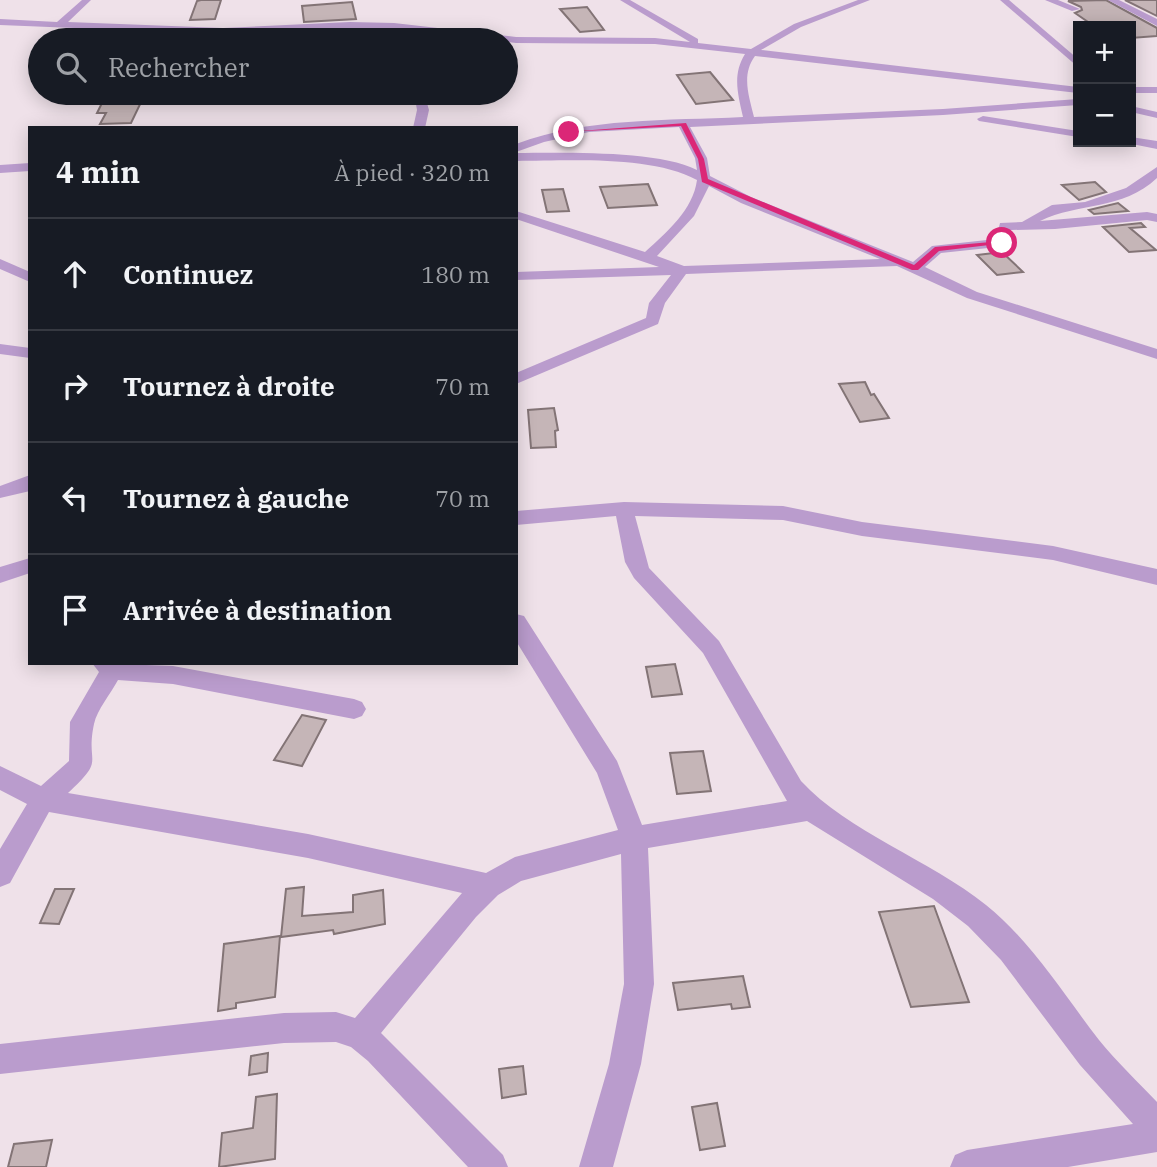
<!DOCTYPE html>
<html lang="fr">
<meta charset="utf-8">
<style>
:root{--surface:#171b24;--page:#242831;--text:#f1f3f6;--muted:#9ea1a6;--line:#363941}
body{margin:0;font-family:"IBM Plex Serif",serif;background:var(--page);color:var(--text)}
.controls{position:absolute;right:21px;top:21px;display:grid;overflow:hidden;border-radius:0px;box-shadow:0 4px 18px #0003}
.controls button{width:63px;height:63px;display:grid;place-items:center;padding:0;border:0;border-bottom:2px solid var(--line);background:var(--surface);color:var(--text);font:35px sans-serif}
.stop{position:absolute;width:21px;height:21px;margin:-16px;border:5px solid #db2777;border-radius:50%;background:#fff}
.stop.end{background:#db2777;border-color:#fff;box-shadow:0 2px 7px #0008}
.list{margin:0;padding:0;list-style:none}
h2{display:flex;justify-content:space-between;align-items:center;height:91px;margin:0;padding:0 28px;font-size:30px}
h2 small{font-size:23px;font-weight:400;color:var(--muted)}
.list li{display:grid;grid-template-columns:46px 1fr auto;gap:21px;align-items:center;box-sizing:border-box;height:112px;padding:0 28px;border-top:2px solid var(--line)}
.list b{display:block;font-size:26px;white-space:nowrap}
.list em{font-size:23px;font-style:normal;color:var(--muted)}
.icon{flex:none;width:38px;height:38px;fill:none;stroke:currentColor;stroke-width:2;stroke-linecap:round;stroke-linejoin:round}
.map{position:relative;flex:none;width:1157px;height:1167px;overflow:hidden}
.search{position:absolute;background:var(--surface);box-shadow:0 4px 18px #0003;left:28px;top:28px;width:490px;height:77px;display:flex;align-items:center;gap:18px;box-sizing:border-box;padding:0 24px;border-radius:38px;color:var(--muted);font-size:26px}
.panel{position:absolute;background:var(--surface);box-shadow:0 4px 18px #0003;left:28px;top:126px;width:490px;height:539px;border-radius:0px}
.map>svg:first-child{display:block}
</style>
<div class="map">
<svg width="1157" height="1167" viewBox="0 0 1157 1167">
<rect width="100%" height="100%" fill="#efe1e9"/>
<g fill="#c5b5b7" stroke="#837476" stroke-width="2">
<path d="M201,0h20l-6,19 -25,1 7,-19z"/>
<path d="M1106,0l51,28v8l-26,2v-12h-37l-19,-13 7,-3 -1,-3 -13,-6z"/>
<path d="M1125,0h32v16z"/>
<path d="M352,2l4,17 -52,3 -2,-16z"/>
<path d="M587,7l17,23 -24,2 -20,-23z"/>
<path d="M710,72l23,28 -37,4 -19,-29z"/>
<path d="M107,93h30l1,4 6,-1 -13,27 -31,1 6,-11h-9z"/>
<path d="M1095,182l11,10 -27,8 -17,-15z"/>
<path d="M648,184l9,21 -49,3 -8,-21z"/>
<path d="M563,189l6,22 -22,1 -5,-22z"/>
<path d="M1118,203l10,8 -34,3 -5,-4z"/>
<path d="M1141,223l4,4 -15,1 26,22 -27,2 -26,-25z"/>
<path d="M1002,252l21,20 -26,3 -20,-20z"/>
<path d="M865,382l6,13 3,-1 15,24 -29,4 -21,-38z"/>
<path d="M554,408l4,22 -3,1 1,16 -25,1 -3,-38z"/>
<path d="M675,664l7,30 -30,3 -6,-30z"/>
<path d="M302,715l24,5 -24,46 -28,-6z"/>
<path d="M703,751l8,40 -34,3 -7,-41z"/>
<path d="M304,887l-2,29 51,-4v-17l30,-5 2,34 -51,10 -1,-4 -52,7 5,-48z"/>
<path d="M55,889h19l-15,35 -19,-1z"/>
<path d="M934,906l35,96 -58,5 -32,-95z"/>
<path d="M280,936l-5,61 -39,6v5l-18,3 6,-67z"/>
<path d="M743,976l7,31 -18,2 -1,-5 -53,6 -5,-27z"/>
<path d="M268,1053l-1,19 -18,3 2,-19z"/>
<path d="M523,1066l3,28 -24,4 -3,-29z"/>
<path d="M277,1094l-2,65 -56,8 3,-34 31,-5 3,-31z"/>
<path d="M717,1103l8,43 -25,4 -8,-43z"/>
<path d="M52,1140l-6,27h-38l6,-23z"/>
</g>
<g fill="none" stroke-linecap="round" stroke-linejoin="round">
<g fill="#ba9ccd" fill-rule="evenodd">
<path d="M82,0h9l-23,22 155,6 127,-6 44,1 122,14 139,1 35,4 -70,-42h10l68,39v4l53,6 43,-25 64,-24h12l-69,27 -40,23 317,37v6l-323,-37c-14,19 -6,40 -1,61l189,-8 135,-10v6l-135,10 -253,12 17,31 3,18 41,21 162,65 19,-16 64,-7 4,-16 22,-1 30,-17 33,-3 41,-14 31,-21v11c-35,33 -78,24 -117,43l107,-9 10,2v8l-10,-2 -92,9 -44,1 -4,16 -66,7 -16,14 52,25 180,57v10l-190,-61 -70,-32 -211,8 -21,29 -7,21 -142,60v-11l130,-55 3,-15 22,-28 -155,5v-8l143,-5 -143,-48v-8l129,41c22,-20 48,-42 52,-72 -47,-25 -128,-19 -181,-19v-8c47,0 141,-3 181,17l-2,-12 -16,-31 -90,5 -45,10 -28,10v-8c73,-27 151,-23 227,-27 -5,-23 -11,-42 2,-63l-90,-10 -139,-1 -122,-14 -44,-1 -127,6 -223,-9v-6l57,3zM709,186l32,17 139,56 -196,7 -27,-10 37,-40z"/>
<path d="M1000,0h9l69,59v8z"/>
<path d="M1045,0h13l22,9 -8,2z"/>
<path d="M1108,0h11l38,19v7z"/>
<rect x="1131" y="87" width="26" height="6"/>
<path d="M414,93h10l5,17 -4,18h-12l4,-18z"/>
<path d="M1131,106l26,6v6l-26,-6z"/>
<path d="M983,116l95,15v6l-99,-16 -2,-2z"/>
<path d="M1131,137l26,4v8l-30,-6 -1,-1h5z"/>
<path d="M30,163v8l-30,2v-8z"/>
<path d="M0,259l30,13v10l-30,-13z"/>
<path d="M0,344l30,4v10l-30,-4z"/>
<path d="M30,475v16l-30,7v-12z"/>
<path d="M624,502l159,4 79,16 191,24 104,23v16l-104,-25 -191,-24 -79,-16 -148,-4 14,52 70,73 82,140c47,51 129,79 185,124 45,36 78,90 113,135 18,22 39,42 58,62v50l-89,15h-118l5,-12 12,-5 166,-26 -53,-59 -79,-105 -33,-34 -35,-27 -126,-78 -159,27 6,136 -13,80 -28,103h-34l30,-103 15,-80 -3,-130 -100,27 -23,14 -22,22 -95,116 122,122 5,12h-40l-100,-106 -17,-14 -15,-5 -52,1 -284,31v-30l284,-31 52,-1 19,6 107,-125 -154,-35 -259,-46 -39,71 -10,4v-38l27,-45 -27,-14v-24l41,20 28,-25 1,-39 29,-50 -7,-9 81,3 181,33 8,3 4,7 -4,7 -8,3 -181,-35 -55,-4c-7,13 -21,30 -24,44 -9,42 13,33 -26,69l240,41 178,39 29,-16 103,-27 -21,-57 -81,-132v-27l8,2 93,145 25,64 145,-24 -84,-148 -69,-75 -9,-16 -9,-46 -100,9v-14z"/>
<path d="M30,558v15l-30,10v-16z"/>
</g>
</g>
<path fill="#db2777" d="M686,123l18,36 4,20 206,86 21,-18 67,-6 4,2 -67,8 -21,19h-6l-210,-88 -4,-23 -17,-33 -115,6z"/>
</svg>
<div class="controls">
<button>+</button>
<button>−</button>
</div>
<div class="stop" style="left:1002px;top:243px"></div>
<div class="stop end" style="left:569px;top:132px"></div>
<div class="search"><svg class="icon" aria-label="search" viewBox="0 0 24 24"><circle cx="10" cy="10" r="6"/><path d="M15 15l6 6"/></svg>Rechercher</div>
<section class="panel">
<h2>4 min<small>À pied · 320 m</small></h2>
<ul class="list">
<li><svg class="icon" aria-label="ahead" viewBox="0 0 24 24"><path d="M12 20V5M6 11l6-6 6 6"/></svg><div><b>Continuez</b></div><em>180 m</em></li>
<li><svg class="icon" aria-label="right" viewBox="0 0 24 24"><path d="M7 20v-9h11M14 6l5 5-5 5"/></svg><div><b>Tournez à droite</b></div><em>70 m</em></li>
<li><svg class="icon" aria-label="left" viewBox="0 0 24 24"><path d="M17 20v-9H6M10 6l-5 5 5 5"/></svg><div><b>Tournez à gauche</b></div><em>70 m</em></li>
<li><svg class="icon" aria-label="arrive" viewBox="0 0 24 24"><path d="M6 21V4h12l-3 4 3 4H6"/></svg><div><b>Arrivée à destination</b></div></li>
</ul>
</section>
</div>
